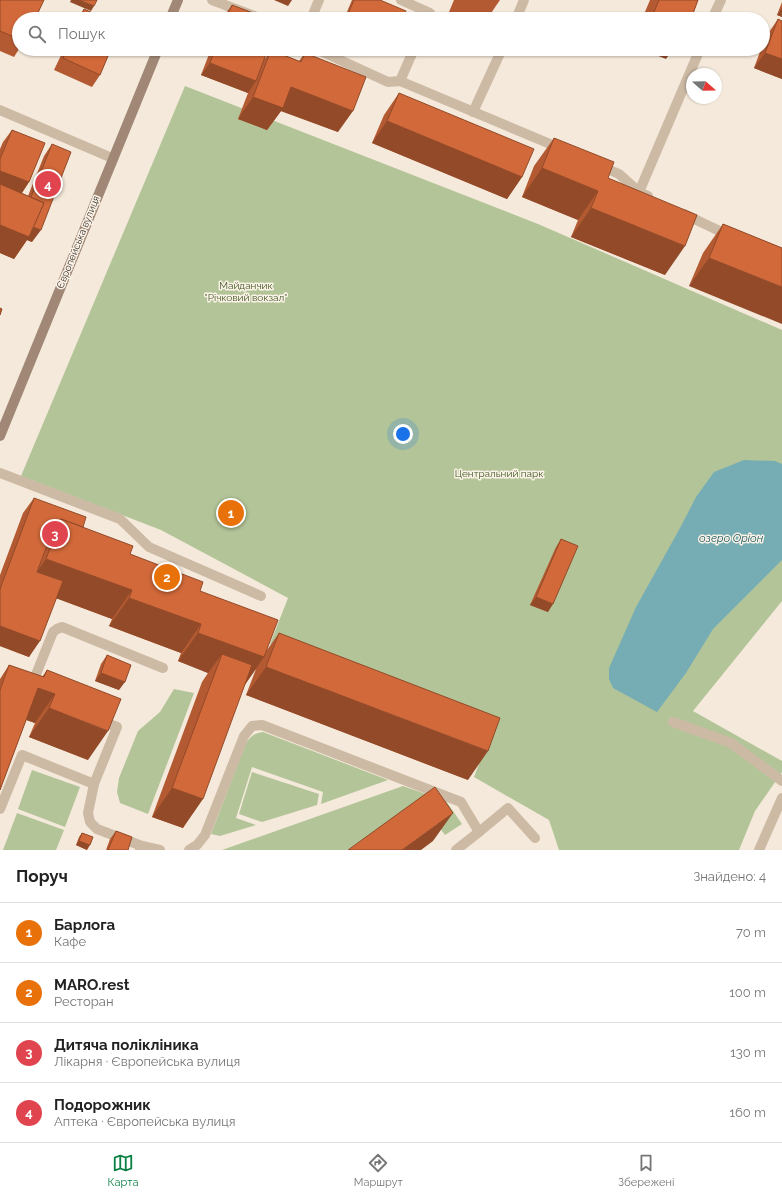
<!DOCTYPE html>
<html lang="uk">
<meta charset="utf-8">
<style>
:root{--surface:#fff;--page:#f6f6f6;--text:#222;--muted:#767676;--line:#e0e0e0;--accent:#0b8043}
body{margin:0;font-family:Raleway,sans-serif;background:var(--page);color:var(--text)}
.compass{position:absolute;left:686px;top:68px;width:36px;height:36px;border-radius:50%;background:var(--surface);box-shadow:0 1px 3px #0004;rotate:110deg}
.you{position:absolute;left:403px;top:434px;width:14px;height:14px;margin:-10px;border:3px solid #fff;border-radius:50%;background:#1a73e8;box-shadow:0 0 0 6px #1a73e833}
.badge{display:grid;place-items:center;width:26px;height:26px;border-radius:50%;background:var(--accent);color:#fff;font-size:13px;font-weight:700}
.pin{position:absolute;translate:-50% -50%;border:2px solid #fff;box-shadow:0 1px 4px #0006}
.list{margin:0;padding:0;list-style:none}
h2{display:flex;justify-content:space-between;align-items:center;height:52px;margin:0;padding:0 16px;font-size:17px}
h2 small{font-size:13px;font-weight:400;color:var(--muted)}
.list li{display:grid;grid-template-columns:26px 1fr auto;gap:12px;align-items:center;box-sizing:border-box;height:60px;padding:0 16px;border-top:1px solid var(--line)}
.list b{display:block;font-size:15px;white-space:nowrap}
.list p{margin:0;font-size:13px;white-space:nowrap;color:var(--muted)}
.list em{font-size:13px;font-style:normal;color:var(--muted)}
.icon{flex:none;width:22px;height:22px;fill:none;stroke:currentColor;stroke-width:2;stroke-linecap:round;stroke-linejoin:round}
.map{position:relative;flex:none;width:782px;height:850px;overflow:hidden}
.search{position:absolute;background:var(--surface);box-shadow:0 1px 3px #0004;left:12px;right:12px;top:12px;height:44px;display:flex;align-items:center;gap:10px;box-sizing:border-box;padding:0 14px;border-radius:22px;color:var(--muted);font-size:15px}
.sheet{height:292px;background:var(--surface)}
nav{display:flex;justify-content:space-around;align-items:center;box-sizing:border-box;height:56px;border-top:1px solid var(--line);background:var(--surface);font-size:11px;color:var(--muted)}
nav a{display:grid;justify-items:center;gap:2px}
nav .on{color:var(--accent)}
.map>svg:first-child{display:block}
</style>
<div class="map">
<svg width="782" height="850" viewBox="0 0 782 850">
<rect width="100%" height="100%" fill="#f4e9da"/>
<g fill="#b3c598">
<path d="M185,86l353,138 244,106v271l-89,110 89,50v11l-27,39 -16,39h-180l-10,-30 -75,-43 17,-45 -221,-88 18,-46 -127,-68 -140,-54z"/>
<path d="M174,689l20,4 -46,121 -28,-11 -3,-11 2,-14 19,-47 22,-19z"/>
<path d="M263,732l125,48 -67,24 2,-12 -71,-25 -16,51 20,7 -36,11 -9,-2 35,-91c5,-7 9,-10 17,-11z"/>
<path d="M32,770l48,17 -15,40 -47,-18z"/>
<path d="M252,772l67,22 -2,11 -55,17 -23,-8z"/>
<path d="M403,786l43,15 16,23 -17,11 -24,-32 -74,47h-125z"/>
<path d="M17,813l47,17 -8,20h-53z"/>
</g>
<path fill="#76adb4" d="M744,460l31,1 7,3v96l-69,69 -27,44 -29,39 -44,-24 -4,-9v-11l27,-61 44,-79 16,-31 18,-25z"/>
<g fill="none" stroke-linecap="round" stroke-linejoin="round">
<g stroke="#cdbaa5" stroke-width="10">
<path d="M212,0l50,19"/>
<path d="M401,0l29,13 -2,6"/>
<path d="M311,19l8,-19"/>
<path d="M516,19l8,-19"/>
<path d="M712,19l9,-19"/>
<path d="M316,49l72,33 12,-1 162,68"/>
<path d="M400,81l14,-32"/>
<path d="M473,112l29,-63"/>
<path d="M598,165l21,9 20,18 9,4"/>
<path d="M639,192l61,-143"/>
<path d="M684,214l46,22"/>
<path d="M0,473l120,46 29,28 112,49"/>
<path d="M31,687l22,-55 4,-3 5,-2 101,41"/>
<path d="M673,722l58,21 51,38"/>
<path d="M94,784l-6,29 2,9 7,7 45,17 -2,4"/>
<path d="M0,809l22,-54 72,29 23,-57 -18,-7"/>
<path d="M479,832l29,-24 27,30"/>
<path d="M142,846l18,4"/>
<path d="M189,850l8,-5 8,-10 39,-99 8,-10 10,-1 199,77 18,30 -23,18"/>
<path d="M759,850l23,-52"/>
</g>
<path stroke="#cdbaa5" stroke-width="10" d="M0,110l112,48"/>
<g stroke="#a18876" stroke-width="10">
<path d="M170,19l8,-19"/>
<path d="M0,436l158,-387"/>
</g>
</g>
<g fill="#b45a32">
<path d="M0,0l19,19v30l-5,8 -14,-6z"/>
<path d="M352,0h28l22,19h-58z"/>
<path d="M454,0h46l-13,19h-22l-16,-7z"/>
<path d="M650,0h48l-7,19h-49z"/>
<path d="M782,2v15l-5,-2z"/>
<path d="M232,5l37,14h-46v-2z"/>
<path d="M84,9l22,10h-29z"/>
<path d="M778,19l4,60 -28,-11 7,-19h2v-4l4,-10z"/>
<path d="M64,49h47l-11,26 -8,12 -38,-17z"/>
<path d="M211,49h57l-4,11 7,-10 28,11 6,-8 33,79 -57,-21 -14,19 -29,-11 10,-26 -47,-18z"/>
<path d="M399,93l123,84 -15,22 -135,-56 12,-28z"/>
<path d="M12,130l17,52 -7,11 6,3 16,-40 8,-12 -20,98 -5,-2 -13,19 -14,-6v-104l3,-7z"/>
<path d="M554,138l54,40 57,97 -94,-38 7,-17 -56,-23 12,-31z"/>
<path d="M723,224l59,24 -93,38 14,-33z"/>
<path d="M34,498l49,29 47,27 70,37 67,59 12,-17 189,147 -222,-85 10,-26 -12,17 -61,142 -31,-11 50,-135 6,-9 -30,-12 3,-8 -72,-27 3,-7 -56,-21 -27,59 -29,-11v-71l23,-62z"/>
<path d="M561,539l-13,73 -18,-7 26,-58z"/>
<path d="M107,655l12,35 -24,-9 6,-17z"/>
<path d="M9,665l33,12 5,-7 41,90 -59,-23 6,-14 -9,-3 -26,70v-111z"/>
<path d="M116,831l12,19h-22l4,-11z"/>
<path d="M82,833l5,17 -11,-5 3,-8z"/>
</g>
<g fill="#924a29">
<path d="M71,0h8l15,6 -3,5 -21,-9z"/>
<path d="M274,0h18l-4,6z"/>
<path d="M782,8v9l-5,-2z"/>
<path d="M347,16l7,3h-9z"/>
<path d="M652,17l6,2h-8z"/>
<path d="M641,49h32l-7,10z"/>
<path d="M765,53l17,6v20l-28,-11z"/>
<path d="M210,63l46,18 -8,12 -47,-18z"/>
<path d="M291,87l62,24 -15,21 -57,-21 -14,19 -29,-11 15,-22z"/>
<path d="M387,121l135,56 -15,22 -135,-56z"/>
<path d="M542,168l56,23 -20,29 -56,-23z"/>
<path d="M0,171l29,11 -8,12 -21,-8z"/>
<path d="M591,208l94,38 -20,29 -94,-38z"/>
<path d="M0,225l31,1 10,4 -9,12 -5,-2 -13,19 -14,-6z"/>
<path d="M709,258l73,29v37l-93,-38z"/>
<path d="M46,559l86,31 -20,29 -86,-32z"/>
<path d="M536,597l17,7 -5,8 -18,-7z"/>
<path d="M129,598l72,26 -20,29 -72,-27z"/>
<path d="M0,626l40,15 -11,16 -29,-11z"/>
<path d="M198,633l66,24 -20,29 -30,-11 8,-21 -14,19 -30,-12z"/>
<path d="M266,667l222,84 -20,29 -222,-85z"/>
<path d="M101,673l24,9 -6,8 -24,-9z"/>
<path d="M38,688l17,6 -20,29 -17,-6z"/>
<path d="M49,708l59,23 -20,29 -59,-23z"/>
<path d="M172,788l31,11 -20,29 -31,-11z"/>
<path d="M453,813l-20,28 -12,9h-19z"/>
<path d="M79,841l11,4 -3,5 -11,-5z"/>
</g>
<g fill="#d1693a" stroke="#924a29">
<path d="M0,0h44l-9,19h-16v20l-19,-8z"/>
<path d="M79,0h18l-3,6z"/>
<path d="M354,0h26l26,11 -4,8h-48l-7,-3z"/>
<path d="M659,0h39l-7,19h-33l-6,-2z"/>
<path d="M232,5l37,14h-43z"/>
<path d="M84,9l22,10h-26z"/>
<path d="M778,19l4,2v38l-17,-6z"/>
<path d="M67,49h44l-11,26 -37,-17z"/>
<path d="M215,49h53l-12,32 -46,-18z"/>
<path d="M271,50l30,12 4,-9 61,24 -13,34 -62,-24 -8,21 -30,-11z"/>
<path d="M399,93l135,56 -12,28 -135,-56z"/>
<path d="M12,130l33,13 -16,39 -29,-11v-12z"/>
<path d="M554,138l60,24 -6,16 89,37 -12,31 -94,-38 7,-17 -56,-23z"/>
<path d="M52,144l19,8 -30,78 -8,-3 11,-24 -13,-6z"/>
<path d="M0,184l44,19 -15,34 -29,-12z"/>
<path d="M723,224l59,24v39l-73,-29z"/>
<path d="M0,308l2,1 -2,6z"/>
<path d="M34,498l52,19 -3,10 -22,-8 -9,13 -15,40 26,9 -23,60 -40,-15v-37z"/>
<path d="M61,519l72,27 -3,8 73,28 -3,9 78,29 -14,37 -66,-24 3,-9 -72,-26 3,-8 -86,-31z"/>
<path d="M561,539l17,7 -25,58 -17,-7z"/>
<path d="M279,633l221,85 -12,33 -222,-84z"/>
<path d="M222,654l30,11 -49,134 -31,-11z"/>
<path d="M107,655l24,10 -6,17 -24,-9z"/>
<path d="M9,665l35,12 3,-7 74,29 -13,32 -59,-23 6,-14 -17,-6 -38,102v-100z"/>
<path d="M435,787l18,26 -51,37h-54z"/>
<path d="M116,831l16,6 -4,13h-20z"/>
<path d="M82,833l11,4 -3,8 -11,-4z"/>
</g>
<g text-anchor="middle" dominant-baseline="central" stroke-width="3" stroke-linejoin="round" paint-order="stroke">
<g font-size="10" fill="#382d27" stroke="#fbf3e7">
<text transform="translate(78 242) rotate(-68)">Європейська вулиця</text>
</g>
<g font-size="10" fill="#445928" stroke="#fbf3e7">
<text x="246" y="285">Майданчик<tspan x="246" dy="12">"Річковий вокзал"</tspan></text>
<text x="499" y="473">Центральний парк</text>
</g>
<g font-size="11" font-style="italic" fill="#18555e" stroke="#fbf3e7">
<text x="731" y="538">озеро Оріон</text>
</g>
</g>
</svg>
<svg class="compass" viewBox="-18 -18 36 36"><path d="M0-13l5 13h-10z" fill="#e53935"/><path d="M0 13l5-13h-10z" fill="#767676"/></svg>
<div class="you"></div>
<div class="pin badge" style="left:231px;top:513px;background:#e8710a">1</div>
<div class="pin badge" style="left:167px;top:577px;background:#e8710a">2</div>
<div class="pin badge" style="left:55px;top:534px;background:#e0444e">3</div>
<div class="pin badge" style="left:48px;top:184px;background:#e0444e">4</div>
<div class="search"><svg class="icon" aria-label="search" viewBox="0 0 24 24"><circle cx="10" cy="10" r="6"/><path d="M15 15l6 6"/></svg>Пошук</div>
</div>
<section class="sheet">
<h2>Поруч<small>Знайдено: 4</small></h2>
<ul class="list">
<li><span class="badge" style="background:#e8710a">1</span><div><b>Барлога</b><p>Кафе</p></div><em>70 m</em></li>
<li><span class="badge" style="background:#e8710a">2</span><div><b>MARO.rest</b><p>Ресторан</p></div><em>100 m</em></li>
<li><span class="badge" style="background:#e0444e">3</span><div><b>Дитяча полікліника</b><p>Лікарня · Європейська вулиця</p></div><em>130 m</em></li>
<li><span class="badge" style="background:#e0444e">4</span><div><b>Подорожник</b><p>Аптека · Європейська вулиця</p></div><em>160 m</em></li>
</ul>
</section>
<nav>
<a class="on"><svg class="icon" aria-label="map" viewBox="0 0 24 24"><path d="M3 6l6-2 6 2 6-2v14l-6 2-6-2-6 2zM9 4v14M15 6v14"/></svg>Карта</a>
<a><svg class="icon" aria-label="directions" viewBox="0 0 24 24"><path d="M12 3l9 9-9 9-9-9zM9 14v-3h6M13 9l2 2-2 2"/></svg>Маршрут</a>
<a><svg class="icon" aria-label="saved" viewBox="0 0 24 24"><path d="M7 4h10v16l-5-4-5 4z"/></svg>Збережені</a>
</nav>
